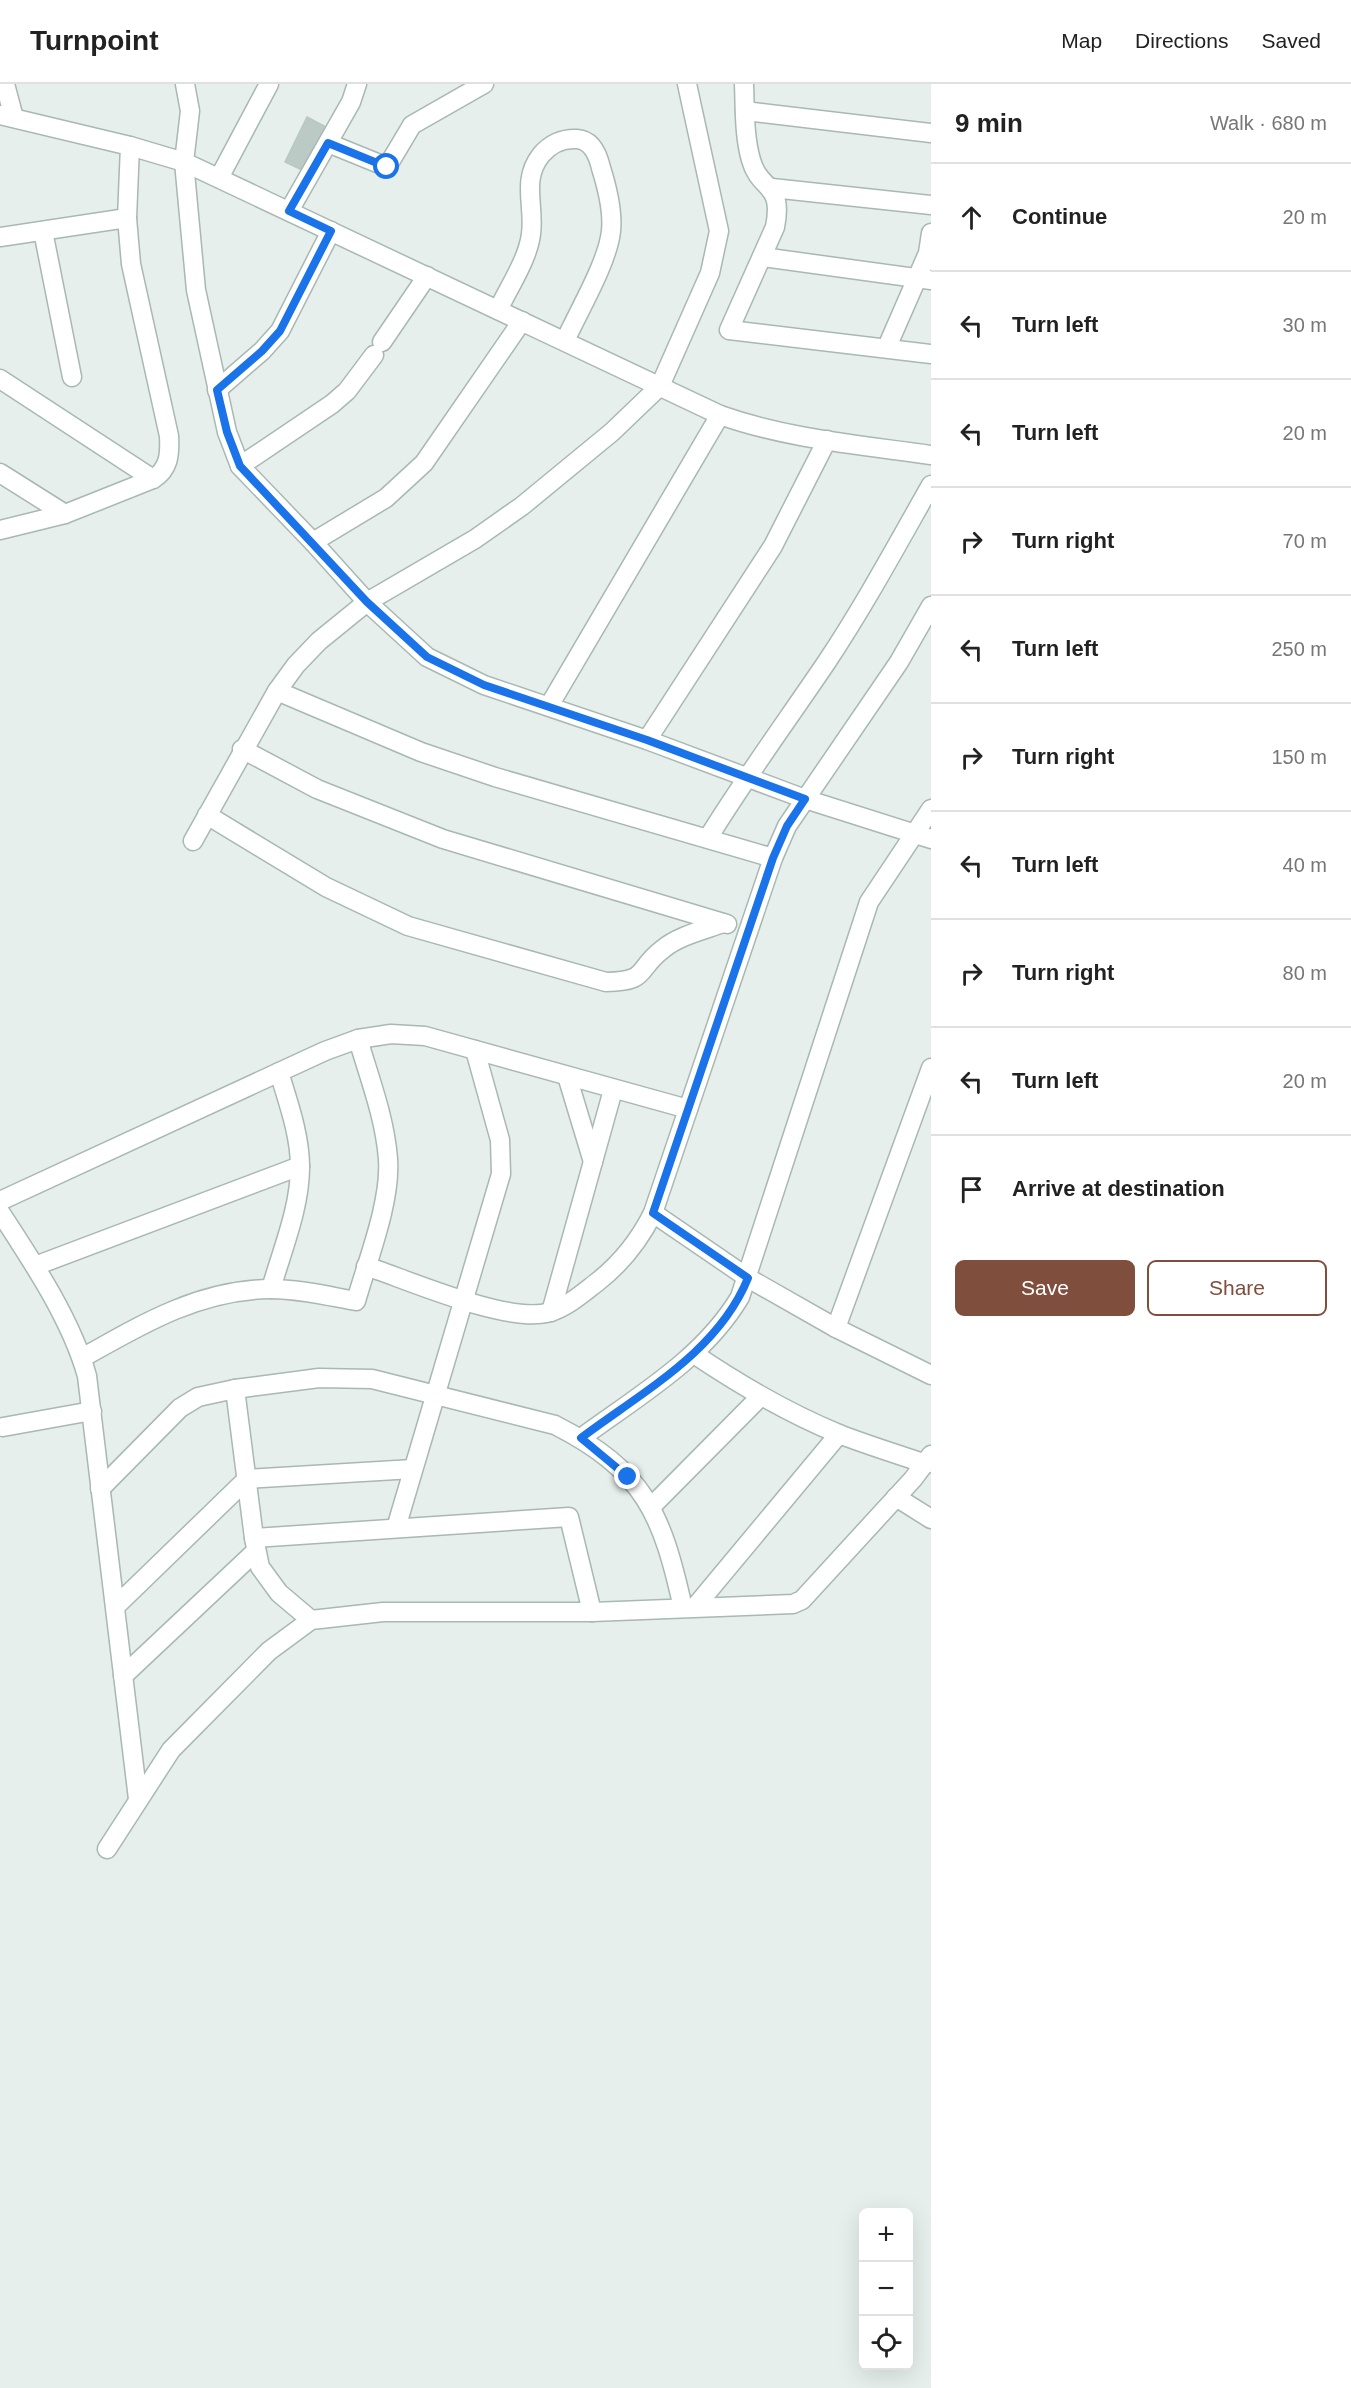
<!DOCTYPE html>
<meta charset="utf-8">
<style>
:root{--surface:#fff;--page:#f6f6f6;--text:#222;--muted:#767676;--line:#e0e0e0;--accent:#804e3d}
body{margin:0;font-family:Helvetica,sans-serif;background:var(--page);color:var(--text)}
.controls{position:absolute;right:18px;bottom:18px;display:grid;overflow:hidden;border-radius:9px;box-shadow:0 6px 24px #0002}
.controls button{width:54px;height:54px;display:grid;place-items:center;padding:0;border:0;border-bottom:2px solid var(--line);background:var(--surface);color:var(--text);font:30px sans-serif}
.stop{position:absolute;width:18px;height:18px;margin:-14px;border:4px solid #1a73e8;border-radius:50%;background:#fff}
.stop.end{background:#1a73e8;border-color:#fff;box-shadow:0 2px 6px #0008}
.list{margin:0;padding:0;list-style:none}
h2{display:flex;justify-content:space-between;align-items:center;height:78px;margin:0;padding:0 24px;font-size:26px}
h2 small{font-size:20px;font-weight:400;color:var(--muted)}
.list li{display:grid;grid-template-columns:39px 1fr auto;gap:18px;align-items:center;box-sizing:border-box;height:108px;padding:0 24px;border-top:2px solid var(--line)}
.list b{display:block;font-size:22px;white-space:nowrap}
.list em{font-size:20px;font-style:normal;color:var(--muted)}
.actions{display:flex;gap:12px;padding:18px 24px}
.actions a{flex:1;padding:14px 0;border:2px solid var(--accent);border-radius:9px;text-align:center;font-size:21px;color:var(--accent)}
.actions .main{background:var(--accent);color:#fff}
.icon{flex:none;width:33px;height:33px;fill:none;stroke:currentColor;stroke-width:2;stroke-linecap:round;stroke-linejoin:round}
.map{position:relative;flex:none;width:931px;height:2304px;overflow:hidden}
header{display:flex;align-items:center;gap:36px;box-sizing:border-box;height:84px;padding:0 30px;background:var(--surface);border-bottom:2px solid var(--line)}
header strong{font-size:28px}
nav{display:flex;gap:33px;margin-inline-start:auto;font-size:21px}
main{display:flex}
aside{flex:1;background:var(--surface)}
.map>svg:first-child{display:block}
</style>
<header>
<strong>Turnpoint</strong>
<nav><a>Map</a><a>Directions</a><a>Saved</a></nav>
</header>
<main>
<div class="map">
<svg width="931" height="2304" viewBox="0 0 931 2304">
<rect width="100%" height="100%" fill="#e6efeb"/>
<path fill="#bbcac4" stroke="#b8c9c2" stroke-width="1.5" d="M307,33l21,11 -22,44 -21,-10z"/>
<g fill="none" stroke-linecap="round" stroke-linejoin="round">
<defs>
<g id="minor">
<path d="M5,0l9,34"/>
<path d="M185,0l5,27 -6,51 12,128 31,142 13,34 73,76 54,60 60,55 57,28 163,55 158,59 126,40"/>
<path d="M744,0c1,24 0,52 7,76 9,32 33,22 24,67l-46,103 202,24"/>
<path d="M745,27l186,22"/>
<path d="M0,31l130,31 54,16 536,253c68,24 140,30 211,40"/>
<path d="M328,59l59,24 25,-42 72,-41"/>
<path d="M219,94l50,-94"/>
<path d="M772,104l159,17"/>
<path d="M289,127l62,-109 6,-18"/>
<path d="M43,147l29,146"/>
<path d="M0,153l127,-19"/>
<path d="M762,173l169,23"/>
<path d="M498,226c11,-23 30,-51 33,-76 4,-28 -10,-54 10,-79 9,-11 22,-17 36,-16 15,1 21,16 24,29 6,19 12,44 10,63 -3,31 -33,81 -46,110"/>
<path d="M382,258l45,-66"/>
<path d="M887,263l41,-94 3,-20"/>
<path d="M0,295l153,100"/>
<path d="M217,306l45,-39 18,-20 51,-100"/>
<path d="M240,382l92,-62 15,-13 27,-36"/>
<path d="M0,389l65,41"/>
<path d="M0,446l65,-16 88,-35c16,-10 17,-24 16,-43l-38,-172 -4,-46 3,-72"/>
<path d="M313,458l73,-44 38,-35 98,-142"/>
<path d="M277,607l144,61 74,25 278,81"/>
<path d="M549,622l171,-291"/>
<path d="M647,656l126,-194 54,-106"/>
<path d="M242,665l75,40 126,50 284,85"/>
<path d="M207,731l119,72 82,39 198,56c44,-1 29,-12 57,-33 15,-13 41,-19 60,-26"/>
<path d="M708,754c37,-60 78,-116 118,-175 38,-57 71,-118 105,-178"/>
<path d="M193,757l84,-150 19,-26 23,-24 48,-39 108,-63 47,-33 90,-74 48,-46 50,-113 9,-42 -32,-147"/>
<path d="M567,992l26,86"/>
<path d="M0,1117l325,-150 33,-12 33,-5 34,2 263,73"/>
<path d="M0,1128c32,49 71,107 87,164l51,423"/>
<path d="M653,1129l95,65 88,50 95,47"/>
<path d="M35,1182l265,-100"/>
<path d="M366,1182c42,14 144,59 184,46 17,-5 33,-19 46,-29 26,-20 43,-42 57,-70l120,-355 14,-32 112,-164 32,-56"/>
<path d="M271,1205c11,-39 29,-81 29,-122 0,-32 -12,-65 -21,-95"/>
<path d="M551,1228l62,-222"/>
<path d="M836,1244l95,-260"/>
<path d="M694,1270c46,31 94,59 145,80 28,11 58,20 87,30"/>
<path d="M82,1274c60,-34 117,-68 188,-69 29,0 58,7 86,12 12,-42 35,-99 32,-142 -3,-41 -19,-82 -30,-120"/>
<path d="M235,1305l19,149 6,29 19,26 32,27"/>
<path d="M3,1343l89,-16"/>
<path d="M581,1354c57,-42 122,-79 159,-141l129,-395 62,-93"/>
<path d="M100,1405l80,-81 18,-11 37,-8 84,-11 53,1 183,46c90,46 107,89 128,183"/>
<path d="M896,1413l35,22"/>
<path d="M651,1423l110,-111"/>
<path d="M396,1444l105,-354 -1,-34 -25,-90"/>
<path d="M254,1454l315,-21 23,95"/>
<path d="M116,1522l131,-127 166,-10"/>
<path d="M695,1523l144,-173"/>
<path d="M123,1592l133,-125"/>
<path d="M107,1765l64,-99 98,-99 42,-31 72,-8h209l201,-8 9,-4 111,-121 18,-24"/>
</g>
</defs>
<use href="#minor" stroke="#a8b8b2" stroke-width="21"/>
<use href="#minor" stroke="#fff" stroke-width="18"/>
</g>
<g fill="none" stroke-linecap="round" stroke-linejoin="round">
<path stroke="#1a73e8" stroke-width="8" d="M387,83l-59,-24 -39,68 42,20 -51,100 -18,20 -45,39 10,42 13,34 127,136 60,55 57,28 163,55 158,59 -18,27 -14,32 -120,355 95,65c-30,74 -106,114 -167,160l47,39"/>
</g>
</svg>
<div class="controls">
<button>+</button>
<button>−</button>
<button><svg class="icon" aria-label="locate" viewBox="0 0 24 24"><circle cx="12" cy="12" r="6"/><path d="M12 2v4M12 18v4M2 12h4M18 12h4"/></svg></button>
</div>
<div class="stop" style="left:387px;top:83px"></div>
<div class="stop end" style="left:628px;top:1393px"></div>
</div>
<aside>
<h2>9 min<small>Walk · 680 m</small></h2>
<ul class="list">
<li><svg class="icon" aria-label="ahead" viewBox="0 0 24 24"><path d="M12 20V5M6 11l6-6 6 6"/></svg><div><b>Continue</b></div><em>20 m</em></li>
<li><svg class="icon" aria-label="left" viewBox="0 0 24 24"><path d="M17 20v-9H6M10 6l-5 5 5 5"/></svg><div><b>Turn left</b></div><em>30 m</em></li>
<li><svg class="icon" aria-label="left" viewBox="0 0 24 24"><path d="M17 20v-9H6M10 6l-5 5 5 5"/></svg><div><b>Turn left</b></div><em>20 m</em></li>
<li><svg class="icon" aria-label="right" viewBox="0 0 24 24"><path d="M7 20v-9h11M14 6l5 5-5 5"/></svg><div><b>Turn right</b></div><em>70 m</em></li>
<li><svg class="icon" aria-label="left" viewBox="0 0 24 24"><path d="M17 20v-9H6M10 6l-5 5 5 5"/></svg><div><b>Turn left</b></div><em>250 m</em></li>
<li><svg class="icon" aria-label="right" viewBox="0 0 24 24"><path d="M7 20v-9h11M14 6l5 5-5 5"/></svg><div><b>Turn right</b></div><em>150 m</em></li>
<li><svg class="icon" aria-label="left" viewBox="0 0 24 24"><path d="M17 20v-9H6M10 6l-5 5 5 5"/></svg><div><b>Turn left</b></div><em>40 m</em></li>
<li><svg class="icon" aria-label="right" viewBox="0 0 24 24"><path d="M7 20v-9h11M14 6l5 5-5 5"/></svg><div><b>Turn right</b></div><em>80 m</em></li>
<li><svg class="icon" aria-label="left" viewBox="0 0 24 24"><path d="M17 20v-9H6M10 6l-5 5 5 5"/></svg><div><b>Turn left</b></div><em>20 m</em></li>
<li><svg class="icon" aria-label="arrive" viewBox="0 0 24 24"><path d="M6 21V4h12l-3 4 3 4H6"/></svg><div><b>Arrive at destination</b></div></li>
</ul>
<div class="actions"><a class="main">Save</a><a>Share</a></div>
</aside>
</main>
